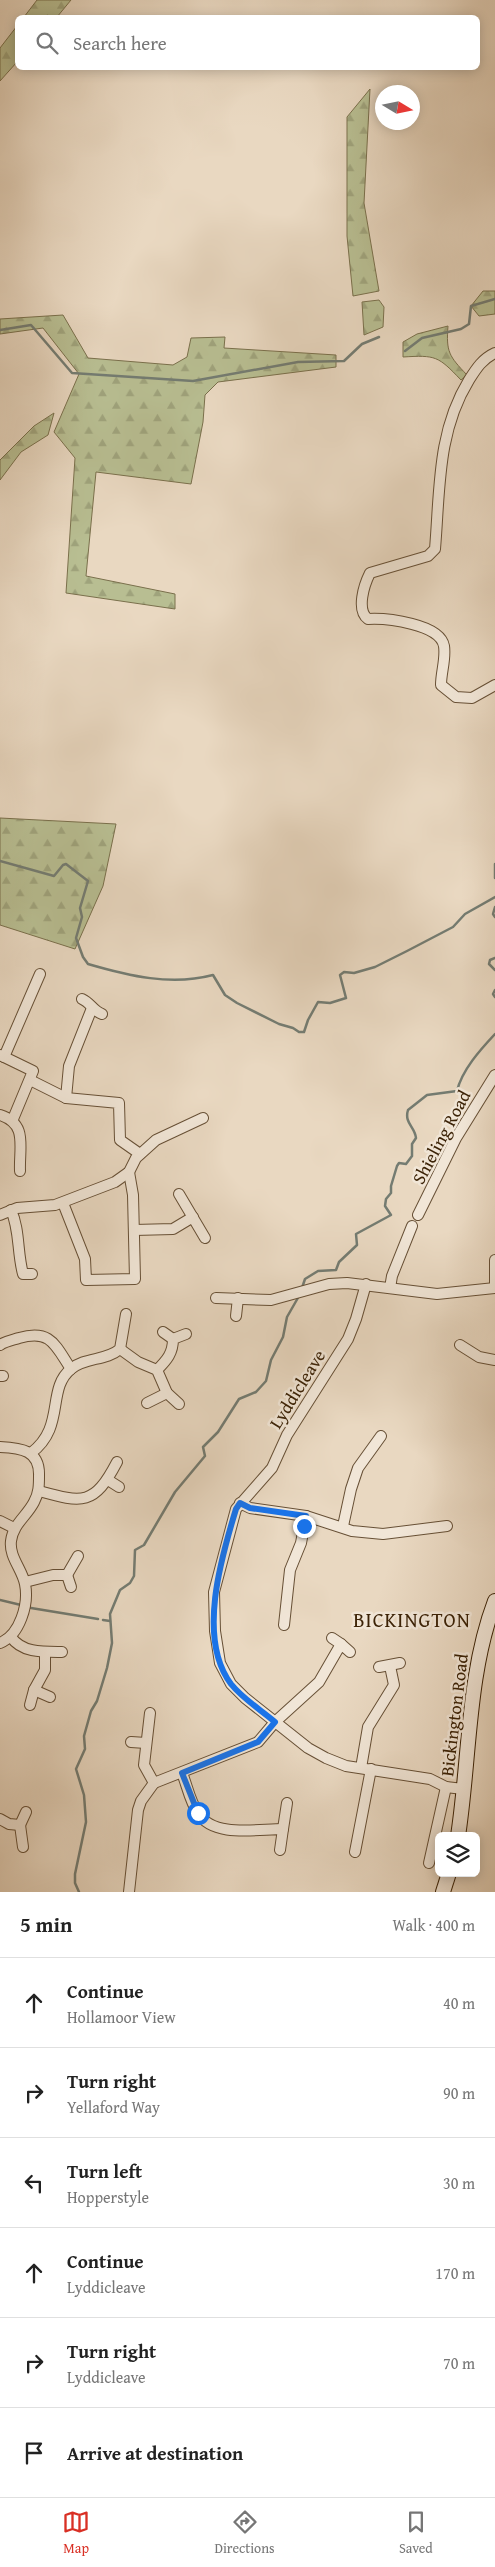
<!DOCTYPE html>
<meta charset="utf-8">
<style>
:root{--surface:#fff;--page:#f2f2f2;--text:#222;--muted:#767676;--line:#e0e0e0;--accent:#d93025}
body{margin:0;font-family:"Gentium Book Plus",serif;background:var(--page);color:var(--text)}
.controls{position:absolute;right:15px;bottom:15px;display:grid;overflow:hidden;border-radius:8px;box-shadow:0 2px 12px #0003}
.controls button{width:45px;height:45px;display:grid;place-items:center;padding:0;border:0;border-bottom:1px solid var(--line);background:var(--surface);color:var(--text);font:25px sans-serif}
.compass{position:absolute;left:375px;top:85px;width:45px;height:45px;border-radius:50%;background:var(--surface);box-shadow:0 2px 12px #0003;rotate:100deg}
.stop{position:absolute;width:15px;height:15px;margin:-11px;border:4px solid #1a73e8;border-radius:50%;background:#fff}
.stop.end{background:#1a73e8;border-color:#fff;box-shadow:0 1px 5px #0008}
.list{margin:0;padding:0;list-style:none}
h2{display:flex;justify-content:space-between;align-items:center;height:65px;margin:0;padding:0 20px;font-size:21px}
h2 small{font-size:16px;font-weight:400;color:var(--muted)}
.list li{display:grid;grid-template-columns:32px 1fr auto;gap:15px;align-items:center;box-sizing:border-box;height:90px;padding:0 20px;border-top:1px solid var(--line)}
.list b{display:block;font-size:19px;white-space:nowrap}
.list p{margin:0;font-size:16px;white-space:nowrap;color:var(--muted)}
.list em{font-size:16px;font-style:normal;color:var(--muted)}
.icon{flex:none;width:28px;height:28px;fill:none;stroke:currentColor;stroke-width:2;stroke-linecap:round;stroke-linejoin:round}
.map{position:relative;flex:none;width:495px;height:1892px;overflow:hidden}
.search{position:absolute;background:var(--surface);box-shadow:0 2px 12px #0003;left:15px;right:15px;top:15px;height:55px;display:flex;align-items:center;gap:12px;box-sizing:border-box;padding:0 18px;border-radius:8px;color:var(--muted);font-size:19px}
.sheet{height:605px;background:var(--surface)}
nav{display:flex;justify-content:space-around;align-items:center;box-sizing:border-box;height:70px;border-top:1px solid var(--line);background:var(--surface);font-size:14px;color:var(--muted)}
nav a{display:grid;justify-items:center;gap:2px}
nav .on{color:var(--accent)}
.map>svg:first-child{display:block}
</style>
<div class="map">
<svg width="495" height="1892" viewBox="0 0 495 1892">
<defs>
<pattern id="forest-firs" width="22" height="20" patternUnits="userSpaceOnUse" patternTransform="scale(1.25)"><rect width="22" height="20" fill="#b8be92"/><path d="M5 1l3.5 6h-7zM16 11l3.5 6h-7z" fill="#9fa37c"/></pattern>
</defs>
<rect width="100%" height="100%" fill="#e9d8c1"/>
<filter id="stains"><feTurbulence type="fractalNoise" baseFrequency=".004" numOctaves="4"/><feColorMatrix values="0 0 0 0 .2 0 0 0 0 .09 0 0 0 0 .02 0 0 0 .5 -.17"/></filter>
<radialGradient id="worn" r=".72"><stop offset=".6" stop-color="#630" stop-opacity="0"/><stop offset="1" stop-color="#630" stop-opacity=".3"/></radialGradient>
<g fill="url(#forest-firs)" stroke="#7a704c">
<path d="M37,0h34l-14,17h-33z"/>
<path d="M17,26v36l-17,19v-33z"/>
<path d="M370,89l-6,114 15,88 -26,5 -6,-60v-119z"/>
<path d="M483,291h12v23l-16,2 -8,-10z"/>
<path d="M379,300l5,7 -1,20 -19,8 -2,-33z"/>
<path d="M63,315l25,43 85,7 14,-8 4,-19 34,-1 -1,11 112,7v12l-118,15 -13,13 -2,27 -12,62 -95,-12 -10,104 89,18v15l-109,-16 9,-135 -21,-26 25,-58 -36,-46 -43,6v-15z"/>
<path d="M448,326c-2,26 1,30 19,49l-6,5c-23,-24 -25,-25 -58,-23v-15l14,-8z"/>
<path d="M54,413l-6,22 -27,17 -21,28v-20l34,-34z"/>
<path d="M0,818l116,6 -13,62 -28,63 -75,-24z"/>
</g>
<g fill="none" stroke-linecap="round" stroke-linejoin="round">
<g stroke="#747c72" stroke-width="2.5">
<path d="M0,330l31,-5 41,48 121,8 105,-19 46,-1 18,-17 17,-7"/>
<path d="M405,351l17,-13 39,-9 8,-5 2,-18 24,-7"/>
<path d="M0,861l54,15 9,-11 3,-1 22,17 -8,27 2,9 -6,21 7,19 5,7c41,12 83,22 125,11l12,20 12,8 42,21 14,4 6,4h5l4,-12 10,-18 12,1 16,-5 -6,-23 4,-3 10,1 21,-6 32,-16 46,-24 12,-13 30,-17"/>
<path d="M495,864v14"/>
<path d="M495,907l-2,7 2,3"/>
<path d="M495,958l-5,2 -1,4 6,6"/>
<path d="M495,990l-2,4 2,3"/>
<path d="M302,1288l3,-9 13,-8 18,-1 3,-8 18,-17 -1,-11 35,-19 -6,-9 1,-7 5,-6v-7l6,-20 2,-3 7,1 6,-8v-12l4,-6c-1,-11 -12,-15 -8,-28l19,-15 30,-4c5,-21 23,-41 38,-57"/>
<path d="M0,1600l21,5"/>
<path d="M31,1608l67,11"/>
<path d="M103,1620l7,1"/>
<path d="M79,1892l-4,-9v-9l11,-52 -2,-27 -8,-26 9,-20 -1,-13 7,-25 6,-10 10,-33 5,-25 -2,-29 10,-24 10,-7 4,-7 1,-26 9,-5 31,-53 30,-36 -2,-9 15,-15 21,-33 17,-7 10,-11 5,-21 12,-23 4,-20 12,-21"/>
</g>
<defs>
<g id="minor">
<path d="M495,353c-13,6 -19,16 -26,27 -32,52 -29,110 -34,169l-7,7 -58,17c-6,12 -14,37 -2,46 19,-1 72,5 76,27 2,13 -3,26 -3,39l15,12 16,1 23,-13"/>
<path d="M82,999c9,4 11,12 20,15"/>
<path d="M0,1055l33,16 -20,48"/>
<path d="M4,1057l36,-83"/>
<path d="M30,1080l36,18 53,5 1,37 20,14"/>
<path d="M66,1098l3,-32 23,-58"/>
<path d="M0,1115c28,9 19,31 20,56"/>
<path d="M179,1194l26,44"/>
<path d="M63,1203l22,56 1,21 49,-1 -2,-84 -4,-23"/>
<path d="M11,1210c9,20 6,42 12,64h9"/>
<path d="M0,1215l17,-7 38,-3 60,-23 14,-10 7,-14 20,-18 47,-22"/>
<path d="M418,1215l38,-77 39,-63"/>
<path d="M134,1230l39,-1 20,-12"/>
<path d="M366,1284l-10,35 -8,20 -61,96 -15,33 -36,41 -22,83 1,39 5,32 11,21 14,14 63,50 18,10 20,8 84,13 16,8 17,2"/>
<path d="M390,1288l2,-12 20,-50"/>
<path d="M495,1288v-28"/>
<path d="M216,1298l55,2 58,-16 18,-1 90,11 58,-6"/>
<path d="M236,1316l2,-18"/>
<path d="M163,1332l10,7"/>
<path d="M0,1345c6,-4 13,-5 19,-7 32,-9 36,7 52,31"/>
<path d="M460,1345l19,12 16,3"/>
<path d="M120,1349l18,13 19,8 10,23 12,11"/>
<path d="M157,1370c10,-10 16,-17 16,-31l13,-5"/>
<path d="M0,1376h3"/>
<path d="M147,1403l20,-10"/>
<path d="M0,1447c21,1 40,3 39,29 0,9 0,17 -5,26 -7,14 -21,22 -23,39 -2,16 11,28 14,43 4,20 -5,51 -25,59"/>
<path d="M31,1453c35,-26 15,-64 40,-84 14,-12 35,-8 49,-20l6,-35"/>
<path d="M108,1480l11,7"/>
<path d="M39,1491c44,12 55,15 78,-29"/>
<path d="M240,1503l10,5 56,8 46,15 31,3 64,-8"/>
<path d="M0,1521l14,7"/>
<path d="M343,1526l8,-37 7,-21 23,-32"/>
<path d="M67,1575l4,12"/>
<path d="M25,1582l28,-7h14l11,-19"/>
<path d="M284,1625l6,-55 11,-27 5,-27"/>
<path d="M11,1637c11,16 32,15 51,15"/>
<path d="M332,1638l9,6"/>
<path d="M379,1667l21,-4"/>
<path d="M34,1690l16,7"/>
<path d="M30,1705l4,-15 11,-20v-18"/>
<path d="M150,1713l-6,52 10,18"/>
<path d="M131,1742l15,1"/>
<path d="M361,1768l7,-41 26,-42 -4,-19"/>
<path d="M182,1773c5,12 8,29 16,40 15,25 59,16 85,16l-3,21"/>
<path d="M154,1783l104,-41 17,-20 44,-40 22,-38 9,8"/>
<path d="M0,1819l9,5 11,1 6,-13"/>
<path d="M20,1825l3,22"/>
<path d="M283,1829l4,-26"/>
<path d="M355,1852l16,-83"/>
<path d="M429,1863l17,-76"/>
<path d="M129,1892l9,-82 3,-9 13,-18"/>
</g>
<g id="secondary">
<path d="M458,1836c12,-78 9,-161 37,-235"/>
<path d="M443,1892l6,-19"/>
</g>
</defs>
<use href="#minor" stroke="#675036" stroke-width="12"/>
<use href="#secondary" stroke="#3c2307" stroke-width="16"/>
<use href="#minor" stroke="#f1e6d7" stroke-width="10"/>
<use href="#secondary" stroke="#f1e6d7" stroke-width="14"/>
</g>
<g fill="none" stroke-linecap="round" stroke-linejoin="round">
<path stroke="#1a73e8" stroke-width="6" d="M198,1813l-16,-40 76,-31 17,-20c-14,-12 -32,-23 -44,-38 -34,-45 -10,-126 5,-175l4,-6 10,5 56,8 -2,10"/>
</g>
<g text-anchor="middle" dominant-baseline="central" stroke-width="5" stroke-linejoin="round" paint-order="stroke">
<g font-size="18" fill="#3c2307" stroke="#f1e6d7">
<text transform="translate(441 1137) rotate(-62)">Shieling Road</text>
<text transform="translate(297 1389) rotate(-58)">Lyddicleave</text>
<text transform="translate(454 1715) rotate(-83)">Bickington Road</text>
</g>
<g font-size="20" letter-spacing="1" fill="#3c2307" stroke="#f1e6d7">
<text x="412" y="1619">BICKINGTON</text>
</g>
</g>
<rect width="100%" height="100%" filter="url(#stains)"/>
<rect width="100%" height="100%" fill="url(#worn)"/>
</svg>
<div class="controls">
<button><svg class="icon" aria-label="layers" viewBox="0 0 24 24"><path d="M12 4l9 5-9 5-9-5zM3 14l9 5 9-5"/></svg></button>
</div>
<svg class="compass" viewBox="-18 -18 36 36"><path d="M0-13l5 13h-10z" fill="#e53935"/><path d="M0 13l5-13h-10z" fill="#767676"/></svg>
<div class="stop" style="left:198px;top:1813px"></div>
<div class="stop end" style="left:304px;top:1526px"></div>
<div class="search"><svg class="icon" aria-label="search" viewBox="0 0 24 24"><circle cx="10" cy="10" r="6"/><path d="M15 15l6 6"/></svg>Search here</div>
</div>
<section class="sheet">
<h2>5 min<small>Walk · 400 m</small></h2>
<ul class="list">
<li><svg class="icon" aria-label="ahead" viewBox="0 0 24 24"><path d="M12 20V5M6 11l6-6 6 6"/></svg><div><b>Continue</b><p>Hollamoor View</p></div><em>40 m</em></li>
<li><svg class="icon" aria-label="right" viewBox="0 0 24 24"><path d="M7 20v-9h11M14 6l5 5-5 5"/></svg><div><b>Turn right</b><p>Yellaford Way</p></div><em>90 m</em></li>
<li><svg class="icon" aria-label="left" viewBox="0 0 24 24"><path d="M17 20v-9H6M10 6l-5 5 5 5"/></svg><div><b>Turn left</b><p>Hopperstyle</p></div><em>30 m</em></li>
<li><svg class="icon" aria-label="ahead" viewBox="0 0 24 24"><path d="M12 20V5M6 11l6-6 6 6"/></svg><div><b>Continue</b><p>Lyddicleave</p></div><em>170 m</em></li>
<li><svg class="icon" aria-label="right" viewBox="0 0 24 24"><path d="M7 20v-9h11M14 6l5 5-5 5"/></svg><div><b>Turn right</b><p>Lyddicleave</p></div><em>70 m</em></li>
<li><svg class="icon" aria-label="arrive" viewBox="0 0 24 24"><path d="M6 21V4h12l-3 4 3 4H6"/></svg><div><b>Arrive at destination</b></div></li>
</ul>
</section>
<nav>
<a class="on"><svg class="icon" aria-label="map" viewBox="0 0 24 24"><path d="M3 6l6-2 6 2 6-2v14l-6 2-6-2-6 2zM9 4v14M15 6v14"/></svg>Map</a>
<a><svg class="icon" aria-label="directions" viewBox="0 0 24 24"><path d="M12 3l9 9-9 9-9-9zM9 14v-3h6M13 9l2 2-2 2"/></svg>Directions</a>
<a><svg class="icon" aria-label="saved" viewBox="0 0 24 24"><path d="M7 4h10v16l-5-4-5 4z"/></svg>Saved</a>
</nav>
